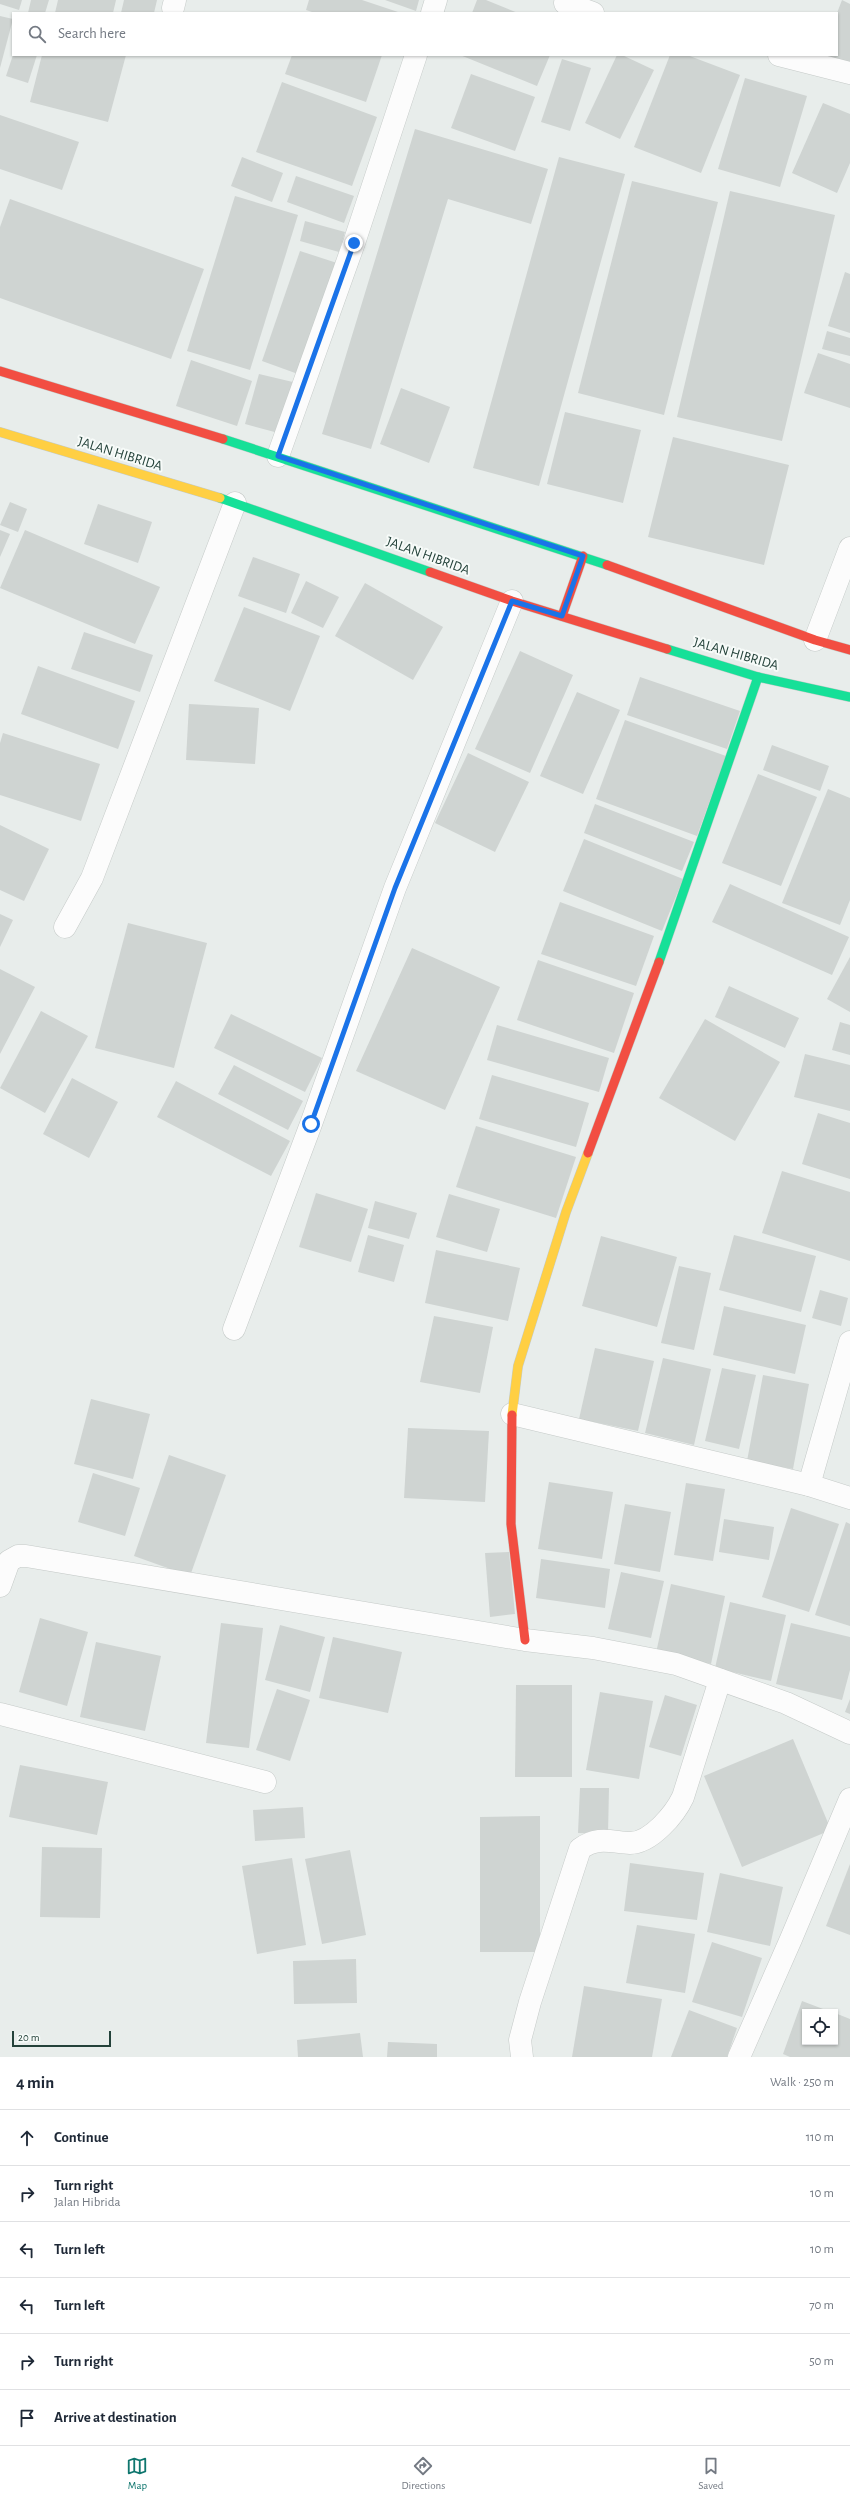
<!DOCTYPE html>
<meta charset="utf-8">
<style>
:root{--surface:#fff;--page:#f2f2f3;--text:#1f2937;--muted:#747a83;--line:#e0e1e3;--accent:#0f766e}
body{margin:0;font-family:"Alegreya Sans",sans-serif;background:var(--page);color:var(--text)}
.controls{position:absolute;right:12px;bottom:12px;display:grid;overflow:hidden;border-radius:0px;box-shadow:0 1px 3px #0004}
.controls button{width:36px;height:36px;display:grid;place-items:center;padding:0;border:0;border-bottom:1px solid var(--line);background:var(--surface);color:var(--text);font:20px sans-serif}
.scale{position:absolute;left:12px;bottom:10px;width:99px;box-sizing:border-box;padding-left:4px;border:2px solid #24423a;border-top:0;font-size:11px;line-height:14px;white-space:nowrap;color:#24423a;-webkit-text-stroke:3px #f7fbf9;paint-order:stroke}
.stop{position:absolute;width:12px;height:12px;margin:-9px;border:3px solid #1a73e8;border-radius:50%;background:#fff}
.stop.end{background:#1a73e8;border-color:#fff;box-shadow:0 1px 4px #0008}
.list{margin:0;padding:0;list-style:none}
h2{display:flex;justify-content:space-between;align-items:center;height:52px;margin:0;padding:0 16px;font-size:17px}
h2 small{font-size:13px;font-weight:400;color:var(--muted)}
.list li{display:grid;grid-template-columns:26px 1fr auto;gap:12px;align-items:center;box-sizing:border-box;height:56px;padding:0 16px;border-top:1px solid var(--line)}
.list b{display:block;font-size:15px;white-space:nowrap}
.list p{margin:0;font-size:13px;white-space:nowrap;color:var(--muted)}
.list em{font-size:13px;font-style:normal;color:var(--muted)}
.icon{flex:none;width:22px;height:22px;fill:none;stroke:currentColor;stroke-width:2;stroke-linecap:round;stroke-linejoin:round}
.map{position:relative;flex:none;width:850px;height:2057px;overflow:hidden}
.search{position:absolute;background:var(--surface);box-shadow:0 1px 3px #0004;left:12px;right:12px;top:12px;height:44px;display:flex;align-items:center;gap:10px;box-sizing:border-box;padding:0 14px;border-radius:0px;color:var(--muted);font-size:15px}
.sheet{height:388px;background:var(--surface)}
nav{display:flex;justify-content:space-around;align-items:center;box-sizing:border-box;height:56px;border-top:1px solid var(--line);background:var(--surface);font-size:11px;color:var(--muted)}
nav a{display:grid;justify-items:center;gap:2px}
nav .on{color:var(--accent)}
.map>svg:first-child{display:block}
</style>
<div class="map">
<svg width="850" height="2057" viewBox="0 0 850 2057">
<rect width="100%" height="100%" fill="#e8edeb"/>
<g fill="#cfd4d2">
<path d="M0,0h22l-3,10 -19,-6z"/>
<path d="M31,0h18l-4,13h-17z"/>
<path d="M58,0h58l-3,13h-58z"/>
<path d="M124,0h33l-3,13h-33z"/>
<path d="M309,0h53l39,13h-86l-9,-3z"/>
<path d="M385,0h34l-3,11z"/>
<path d="M477,0h9l32,13h-46z"/>
<path d="M842,0l8,4v59l-29,-8h16v-42z"/>
<path d="M0,16l13,3 -13,49z"/>
<path d="M13,55h24l-9,28 -22,-7z"/>
<path d="M42,55h84l-18,67 -78,-20z"/>
<path d="M292,55h90l-16,47 -81,-28z"/>
<path d="M460,55h90l-13,31z"/>
<path d="M617,55h5l32,15 -34,69 -35,-16z"/>
<path d="M670,55h17l53,20 -39,98 -67,-26z"/>
<path d="M562,59l29,9 -21,63 -29,-9z"/>
<path d="M471,74l64,23 -20,54 -64,-23z"/>
<path d="M745,78l62,18 -27,91 -62,-18z"/>
<path d="M282,82l95,35 -25,69 -96,-34z"/>
<path d="M823,103l27,11v49l-13,30 -45,-20z"/>
<path d="M0,115l79,27 -17,48 -62,-21z"/>
<path d="M415,129l133,40 -17,55 -83,-25 -77,250 -49,-15z"/>
<path d="M242,157l41,16 -11,29 -41,-16z"/>
<path d="M559,157l66,17 -86,312 -66,-18z"/>
<path d="M296,176l58,20 -10,27 -57,-21z"/>
<path d="M632,181l86,21 -54,213 -86,-22z"/>
<path d="M730,191l105,24 -53,226 -105,-24z"/>
<path d="M235,196l63,19 -48,155 -63,-19z"/>
<path d="M10,199l194,70 -33,90 -171,-61v-71z"/>
<path d="M305,221l40,11 -6,20 -39,-11z"/>
<path d="M300,251l37,12 -39,111 -36,-13z"/>
<path d="M845,272l5,2v59l-22,-7z"/>
<path d="M827,331l23,7v18l-28,-7z"/>
<path d="M818,353l32,11v44l-46,-15z"/>
<path d="M191,360l61,21 -15,45 -61,-20z"/>
<path d="M259,374l38,9 -15,51 -37,-10z"/>
<path d="M401,388l49,19 -21,56 -49,-19z"/>
<path d="M565,412l76,18 -18,73 -76,-19z"/>
<path d="M673,437l116,28 -25,100 -116,-28z"/>
<path d="M10,502l17,7 -9,23 -18,-7z"/>
<path d="M98,504l54,18 -14,41 -54,-19z"/>
<path d="M0,530l10,4 -10,23z"/>
<path d="M25,530l135,57 -25,57 -135,-56z"/>
<path d="M253,557l47,17 -14,39 -48,-17z"/>
<path d="M306,581l33,16 -16,31 -32,-15z"/>
<path d="M365,583l78,44 -30,53 -78,-44z"/>
<path d="M244,607l76,29 -30,75 -76,-30z"/>
<path d="M84,632l69,23 -13,37 -69,-23z"/>
<path d="M520,651l53,24 -43,98 -55,-24z"/>
<path d="M38,666l97,35 -17,48 -97,-35z"/>
<path d="M640,677l100,34 -13,38 -100,-34z"/>
<path d="M577,692l43,18 -37,84 -43,-18z"/>
<path d="M189,704l70,4 -4,56 -69,-4z"/>
<path d="M625,720l101,36 -29,80 -101,-37z"/>
<path d="M3,733l97,31 -19,57 -81,-26v-52z"/>
<path d="M772,745l57,21 -9,25 -57,-21z"/>
<path d="M468,753l61,29 -34,70 -60,-29z"/>
<path d="M758,774l59,23 -36,89 -59,-23z"/>
<path d="M828,789l22,9v102l-10,25 -58,-22z"/>
<path d="M595,804l99,38 -12,29 -98,-38z"/>
<path d="M0,825l49,24 -25,52 -24,-11z"/>
<path d="M584,839l99,40 -21,52 -99,-40z"/>
<path d="M730,884l119,53 -17,38 -120,-53z"/>
<path d="M560,902l94,34 -18,50 -95,-32z"/>
<path d="M0,914l13,6 -13,27z"/>
<path d="M128,923l79,20 -33,125 -79,-20z"/>
<path d="M412,948l88,39 -55,123 -89,-39z"/>
<path d="M850,957v55l-23,-13z"/>
<path d="M538,960l96,33 -20,60 -97,-33z"/>
<path d="M0,969l35,18 -35,67z"/>
<path d="M729,986l70,32 -14,30 -70,-31z"/>
<path d="M41,1011l47,25 -43,77 -45,-25z"/>
<path d="M231,1014l91,44 -17,34 -91,-44z"/>
<path d="M705,1019l75,43 -45,79 -76,-43z"/>
<path d="M840,1022l10,3v30l-18,-5z"/>
<path d="M497,1025l112,33 -10,34 -112,-32z"/>
<path d="M805,1054l45,11v46l-56,-14z"/>
<path d="M234,1065l69,36 -15,29 -70,-36z"/>
<path d="M492,1075l97,28 -13,44 -97,-28z"/>
<path d="M72,1078l46,24 -29,56 -46,-24z"/>
<path d="M176,1081l114,60 -19,35 -114,-59z"/>
<path d="M818,1113l32,10v56l-48,-15z"/>
<path d="M476,1126l100,31 -20,61 -100,-31z"/>
<path d="M782,1171l68,21v69l-88,-28z"/>
<path d="M316,1193l52,16 -17,53 -52,-15z"/>
<path d="M449,1194l51,15 -13,43 -51,-15z"/>
<path d="M375,1201l42,12 -8,26 -41,-11z"/>
<path d="M368,1235l36,10 -10,37 -36,-10z"/>
<path d="M734,1235l82,21 -15,56 -82,-22z"/>
<path d="M601,1236l76,21 -20,70 -75,-21z"/>
<path d="M436,1250l84,18 -12,53 -83,-18z"/>
<path d="M679,1266l32,7 -17,77 -33,-7z"/>
<path d="M820,1290l28,8 -7,28 -29,-8z"/>
<path d="M724,1306l82,19 -11,49 -82,-19z"/>
<path d="M434,1316l59,11 -13,66 -60,-11z"/>
<path d="M595,1348l59,13 -16,70 -59,-12z"/>
<path d="M663,1358l48,11 -17,76 -49,-12z"/>
<path d="M722,1368l34,7 -17,74 -34,-8z"/>
<path d="M763,1375l46,9 -16,85 -46,-8z"/>
<path d="M91,1399l59,15 -17,65 -59,-15z"/>
<path d="M408,1428l81,3 -4,71 -81,-4z"/>
<path d="M169,1455l57,20 -36,101 -56,-20z"/>
<path d="M93,1473l47,15 -15,48 -47,-14z"/>
<path d="M549,1482l64,10 -11,67 -64,-10z"/>
<path d="M686,1483l39,6 -12,72 -39,-6z"/>
<path d="M625,1504l46,8 -11,60 -46,-8z"/>
<path d="M791,1508l48,16 -30,88 -47,-15z"/>
<path d="M724,1519l50,8 -5,33 -50,-8z"/>
<path d="M846,1522l4,2v102l-35,-11z"/>
<path d="M509,1552l6,62 -25,3 -5,-64z"/>
<path d="M541,1559l69,10 -5,39 -69,-10z"/>
<path d="M621,1572l43,9 -13,57 -43,-9z"/>
<path d="M671,1584l54,12 -14,68 -55,-11z"/>
<path d="M730,1602l56,13 -15,66 -56,-13z"/>
<path d="M40,1618l48,14 -21,74 -48,-14z"/>
<path d="M221,1623l42,5 -14,120 -43,-5z"/>
<path d="M791,1623l59,14v33l-8,30 -66,-16z"/>
<path d="M280,1625l45,12 -15,55 -45,-12z"/>
<path d="M333,1637l69,15 -14,61 -69,-15z"/>
<path d="M96,1642l65,14 -16,75 -65,-14z"/>
<path d="M516,1685h56v92h-57z"/>
<path d="M277,1689l33,11 -20,61 -34,-11z"/>
<path d="M600,1692l53,9 -14,78 -53,-9z"/>
<path d="M665,1695l32,10 -16,51 -32,-9z"/>
<path d="M850,1699v15l-5,-2z"/>
<path d="M793,1739l38,91 -89,37 -38,-91z"/>
<path d="M20,1765l88,17 -11,53 -88,-18z"/>
<path d="M580,1788h29l-1,46 -30,-1z"/>
<path d="M303,1807l2,31 -50,3 -2,-31z"/>
<path d="M540,1816v136h-60v-135z"/>
<path d="M42,1847l60,1 -2,70 -60,-1z"/>
<path d="M350,1850l16,85 -44,9 -17,-85z"/>
<path d="M292,1858l14,87 -49,9 -15,-88z"/>
<path d="M630,1863l74,10 -7,47 -73,-9z"/>
<path d="M850,1864v71l-24,-9z"/>
<path d="M720,1873l63,14 -13,59 -63,-14z"/>
<path d="M637,1925l58,9 -10,59 -59,-10z"/>
<path d="M712,1942l50,16 -20,59 -50,-15z"/>
<path d="M356,1959l1,44 -63,1 -1,-43z"/>
<path d="M584,1986l78,13 -10,58h-80z"/>
<path d="M802,2001l29,11h-26v30h30v-29l15,6v38h-60l-7,-3z"/>
<path d="M689,2010l48,18 -10,29h-56z"/>
<path d="M360,2033l3,24h-65l-1,-17z"/>
<path d="M388,2042l49,2v13h-50z"/>
</g>
<g fill="none" stroke-linecap="round" stroke-linejoin="round">
<defs>
<g id="street">
<path d="M565,3l28,10"/>
<path d="M173,8l2,-8"/>
<path d="M432,13l4,-13"/>
<path d="M779,55l71,18"/>
<path d="M278,456l76,-213 62,-188"/>
<path d="M815,640l35,-92"/>
<path d="M65,927l27,-49 143,-375"/>
<path d="M234,1329l77,-205 84,-236 117,-287"/>
<path d="M512,1414l297,71 41,13"/>
<path d="M809,1485l41,-143"/>
<path d="M0,1586l9,-25 9,-5h8l499,84 68,8 83,16 110,39 64,30"/>
<path d="M0,1714l265,68"/>
<path d="M522,2057l-2,-17 10,-38 50,-153c17,-13 31,-7 50,-6 21,0 45,-29 53,-46l37,-117"/>
<path d="M739,2057l52,-118 59,-140"/>
</g>
<g id="fast">
<path d="M223,439l384,126"/>
<path d="M220,498l210,74"/>
<path d="M667,649l91,28 92,20"/>
<path d="M659,962l99,-285"/>
</g>
<g id="slow">
<path d="M0,432l220,66"/>
<path d="M512,1415l6,-49 48,-154 22,-59"/>
</g>
<g id="jam">
<path d="M0,371l223,68"/>
<path d="M607,565l208,75 35,10"/>
<path d="M430,572l82,29 155,48"/>
<path d="M562,616l21,-60"/>
<path d="M588,1153l71,-191"/>
<path d="M512,1415l-1,109 14,116"/>
</g>
</defs>
<use href="#street" stroke="#c5cac8" stroke-width="23"/>
<use href="#fast" stroke="#c3cbc8" stroke-width="10"/>
<use href="#slow" stroke="#c3cbc8" stroke-width="10"/>
<use href="#jam" stroke="#c3cbc8" stroke-width="10"/>
<use href="#street" stroke="#fcfcfc" stroke-width="22"/>
<use href="#fast" stroke="#16e098" stroke-width="9"/>
<use href="#slow" stroke="#ffcf43" stroke-width="9"/>
<use href="#jam" stroke="#f24e42" stroke-width="9"/>
</g>
<g fill="none" stroke-linecap="round" stroke-linejoin="round">
<path stroke="#1a73e8" stroke-width="5" d="M311,1124l84,-236 117,-287 50,15 21,-60 -305,-100 76,-213"/>
</g>
<g text-anchor="middle" dominant-baseline="central" stroke-width="4" stroke-linejoin="round" paint-order="stroke">
<g font-size="14" fill="#24423a" stroke="#f7fbf9">
<text transform="translate(120 454) rotate(17)">JALAN HIBRIDA</text>
<text transform="translate(428 556) rotate(20)">JALAN HIBRIDA</text>
<text transform="translate(736 654) rotate(16)">JALAN HIBRIDA</text>
</g>
</g>
</svg>
<div class="controls">
<button><svg class="icon" aria-label="locate" viewBox="0 0 24 24"><circle cx="12" cy="12" r="6"/><path d="M12 2v4M12 18v4M2 12h4M18 12h4"/></svg></button>
</div>
<div class="scale">20 m</div>
<div class="stop" style="left:311px;top:1124px"></div>
<div class="stop end" style="left:354px;top:243px"></div>
<div class="search"><svg class="icon" aria-label="search" viewBox="0 0 24 24"><circle cx="10" cy="10" r="6"/><path d="M15 15l6 6"/></svg>Search here</div>
</div>
<section class="sheet">
<h2>4 min<small>Walk · 250 m</small></h2>
<ul class="list">
<li><svg class="icon" aria-label="ahead" viewBox="0 0 24 24"><path d="M12 20V5M6 11l6-6 6 6"/></svg><div><b>Continue</b></div><em>110 m</em></li>
<li><svg class="icon" aria-label="right" viewBox="0 0 24 24"><path d="M7 20v-9h11M14 6l5 5-5 5"/></svg><div><b>Turn right</b><p>Jalan Hibrida</p></div><em>10 m</em></li>
<li><svg class="icon" aria-label="left" viewBox="0 0 24 24"><path d="M17 20v-9H6M10 6l-5 5 5 5"/></svg><div><b>Turn left</b></div><em>10 m</em></li>
<li><svg class="icon" aria-label="left" viewBox="0 0 24 24"><path d="M17 20v-9H6M10 6l-5 5 5 5"/></svg><div><b>Turn left</b></div><em>70 m</em></li>
<li><svg class="icon" aria-label="right" viewBox="0 0 24 24"><path d="M7 20v-9h11M14 6l5 5-5 5"/></svg><div><b>Turn right</b></div><em>50 m</em></li>
<li><svg class="icon" aria-label="arrive" viewBox="0 0 24 24"><path d="M6 21V4h12l-3 4 3 4H6"/></svg><div><b>Arrive at destination</b></div></li>
</ul>
</section>
<nav>
<a class="on"><svg class="icon" aria-label="map" viewBox="0 0 24 24"><path d="M3 6l6-2 6 2 6-2v14l-6 2-6-2-6 2zM9 4v14M15 6v14"/></svg>Map</a>
<a><svg class="icon" aria-label="directions" viewBox="0 0 24 24"><path d="M12 3l9 9-9 9-9-9zM9 14v-3h6M13 9l2 2-2 2"/></svg>Directions</a>
<a><svg class="icon" aria-label="saved" viewBox="0 0 24 24"><path d="M7 4h10v16l-5-4-5 4z"/></svg>Saved</a>
</nav>
